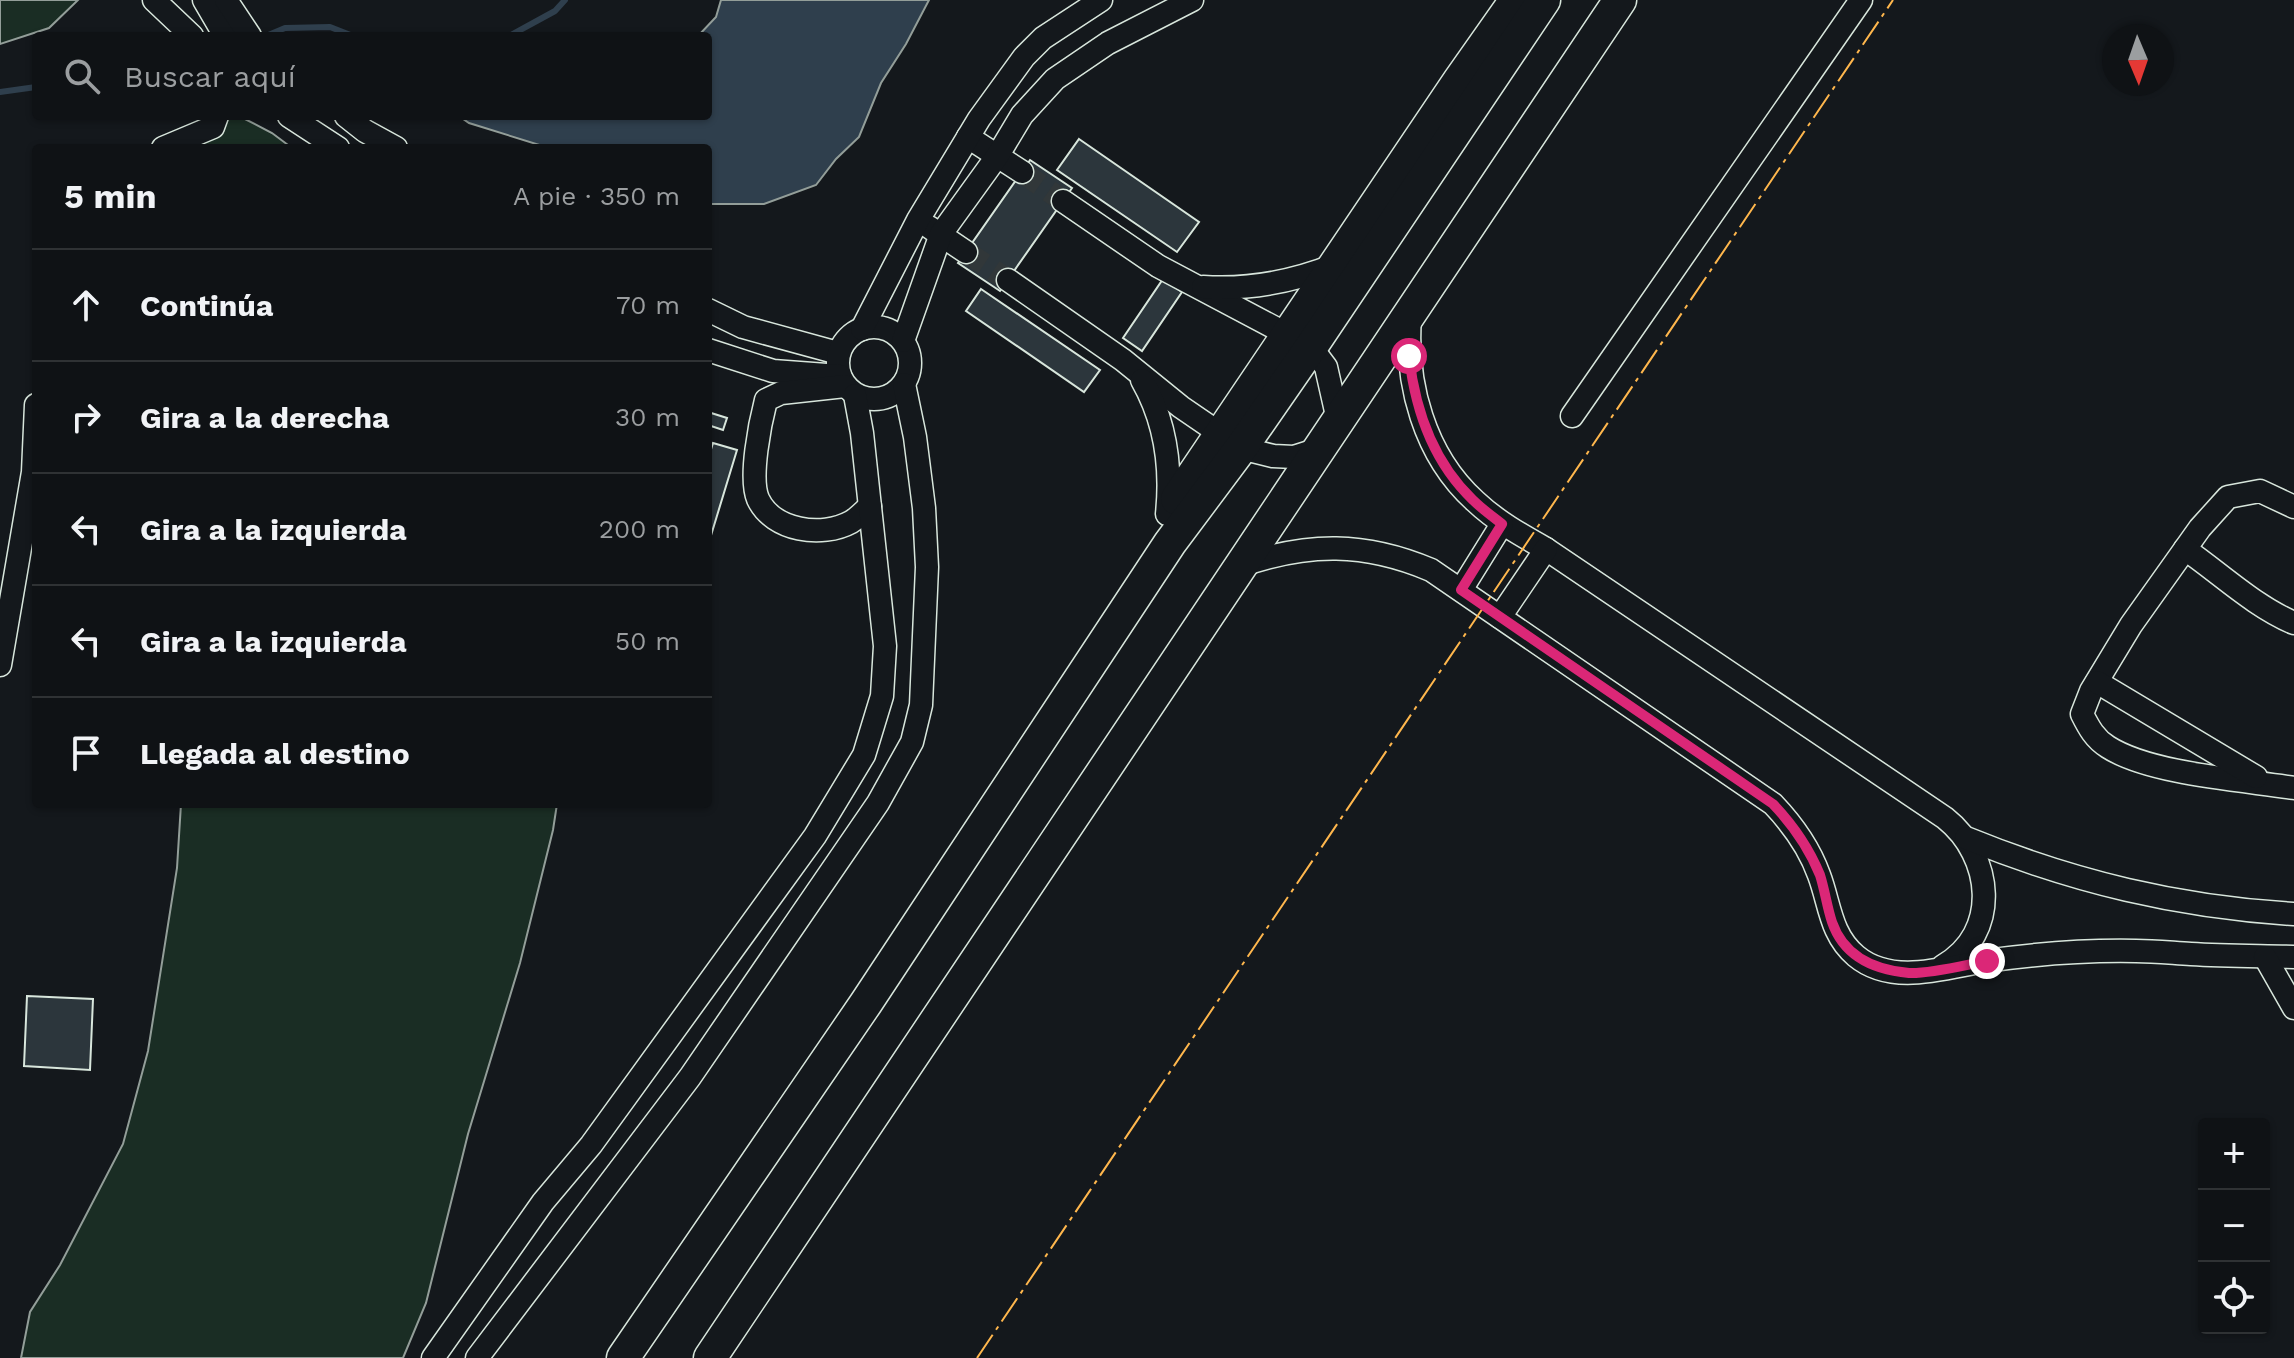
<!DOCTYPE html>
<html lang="es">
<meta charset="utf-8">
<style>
:root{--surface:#0f1215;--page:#1d2022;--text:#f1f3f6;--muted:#9b9ea0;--line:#2f3234}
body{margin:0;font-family:"Work Sans",sans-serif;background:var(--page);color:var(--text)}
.controls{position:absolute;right:24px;bottom:24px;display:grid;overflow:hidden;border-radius:8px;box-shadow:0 2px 6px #0004}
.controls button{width:72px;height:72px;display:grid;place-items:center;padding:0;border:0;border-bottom:2px solid var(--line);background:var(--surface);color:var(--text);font:40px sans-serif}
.compass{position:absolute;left:2102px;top:24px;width:72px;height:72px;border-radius:50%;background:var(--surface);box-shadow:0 2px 6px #0004;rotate:178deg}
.stop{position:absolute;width:24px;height:24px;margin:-18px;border:6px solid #db2777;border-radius:50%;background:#fff}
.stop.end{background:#db2777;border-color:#fff;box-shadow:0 2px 8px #0008}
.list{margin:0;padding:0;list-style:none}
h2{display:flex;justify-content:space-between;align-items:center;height:104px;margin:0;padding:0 32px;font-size:34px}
h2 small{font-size:26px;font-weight:400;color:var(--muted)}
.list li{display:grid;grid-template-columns:52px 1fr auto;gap:24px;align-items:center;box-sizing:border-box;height:112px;padding:0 32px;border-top:2px solid var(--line)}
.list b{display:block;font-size:30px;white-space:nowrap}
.list em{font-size:26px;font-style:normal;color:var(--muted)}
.icon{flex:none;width:44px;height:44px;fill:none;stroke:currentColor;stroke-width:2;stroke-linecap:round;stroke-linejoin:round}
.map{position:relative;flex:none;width:2294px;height:1358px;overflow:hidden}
.search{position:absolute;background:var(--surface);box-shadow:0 2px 6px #0004;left:32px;top:32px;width:680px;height:88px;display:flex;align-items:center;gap:20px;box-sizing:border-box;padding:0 28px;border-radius:8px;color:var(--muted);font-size:30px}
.panel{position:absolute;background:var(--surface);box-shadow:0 2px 6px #0004;left:32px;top:144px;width:680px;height:664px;border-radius:8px}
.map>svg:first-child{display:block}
</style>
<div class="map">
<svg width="2294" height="1358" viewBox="0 0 2294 1358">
<rect width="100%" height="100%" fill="#14181c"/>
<g fill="#1a2d24" stroke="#939e99" stroke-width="2">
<path d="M0,0h78l-29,28 -49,16z"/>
<path d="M219,118h24l29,15 20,15h-97v-7z"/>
<path d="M181,804h376l-4,26 -33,133 -52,171 -42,169 -23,55h-382l9,-46 30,-47 63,-121 25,-93 29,-183z"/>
</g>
<path fill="#2f3f4d" stroke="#939e99" stroke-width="2" d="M721,0h208l-23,44 -25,39 -22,54 -23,22 -20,26 -52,19h-56v-56h-159l-80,-25 -10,-7h249v-80h-10l18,-19z"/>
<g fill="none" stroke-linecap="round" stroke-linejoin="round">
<g stroke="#2f3f4d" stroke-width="6">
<path d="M266,36l19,-8 45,-1 23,9"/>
<path d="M509,36l46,-25 10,-11"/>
<path d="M0,92l36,-5"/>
</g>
</g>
<g fill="#2c363c" stroke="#d8e6dc" stroke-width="2">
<path d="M1079,139l120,83 -22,30 -120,-82z"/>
<path d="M1030,160l42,28 -72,103 -42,-28z"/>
<path d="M1163,279l19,13 -40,59 -19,-13z"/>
<path d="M981,289l119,81 -16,22 -118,-81z"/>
<path d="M708,412l19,6 -4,12 -15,-5z"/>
<path d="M713,443l24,7 -28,92 -1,-83z"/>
<path d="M27,996l66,3 -3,71 -66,-4z"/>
</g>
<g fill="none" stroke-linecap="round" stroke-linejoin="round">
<g stroke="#313739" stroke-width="22" stroke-dasharray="22 11" stroke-linecap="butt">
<path d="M1022,172l41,29"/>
<path d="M966,252l42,28"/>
</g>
<defs>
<g id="minor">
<path d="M154,0l38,36"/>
<path d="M204,0l21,36"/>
<path d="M226,0l24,36"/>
<path d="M289,116l49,32"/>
<path d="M346,116l19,15 31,17"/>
<path d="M968,137l54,35"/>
<path d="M163,148l50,-21 4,-11"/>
<path d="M1063,201l95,65 153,81 15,20 12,53"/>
<path d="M929,227l37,25"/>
<path d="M1008,280l115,80 58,47 60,41 32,8 21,1 25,-8"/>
<path d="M1203,287c46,3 89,-5 132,-22"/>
<path d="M708,310l35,17 95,26"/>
<path d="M1410,317c-5,66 14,138 65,184 21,20 46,34 71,48l399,269c48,38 56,115 -2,148"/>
<circle cx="874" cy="363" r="36"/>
<path d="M862,329l56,-109 61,-101 45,-62 19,-19 58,-38"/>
<path d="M903,341l38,-107 57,-79 24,-40 33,-36 53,-36 84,-43"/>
<path d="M708,350l65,21 67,5"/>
<path d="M1142,380c24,42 30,86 25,134"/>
<path d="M845,386l-64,7 -15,7c-6,23 -17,78 -8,99 15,32 64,39 93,23 7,-4 13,-11 19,-16"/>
<path d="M1572,416l289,-416"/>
<path d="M2294,507l-34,-16 -32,6 -28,31 -69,97 -40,66 -9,23c7,14 13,25 26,33 42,27 135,33 186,41"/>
<path d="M2185,549c36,25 69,57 109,74"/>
<path d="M1240,566c68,-24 125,-24 191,4l342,234c20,21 36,43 46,71 11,29 11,59 37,81 36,30 88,12 129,5 50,-7 101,-11 151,-10 18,0 37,2 55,3 34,2 69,2 103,3"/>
<path d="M1461,590l41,-66"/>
<path d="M1500,617l46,-68"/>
<path d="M0,665l33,-193 3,-67"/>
<path d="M2097,682l159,95"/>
<path d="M1966,838c108,44 212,69 328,76"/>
<path d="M2265,957l29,51"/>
<path d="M433,1358l110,-156 48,-57 224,-309 49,-81 18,-59 3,-50 -23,-213 -7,-38"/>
<path d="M477,1358l213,-281 188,-274 34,-61 9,-37 6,-138 -3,-59 -9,-71 -11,-53"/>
</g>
<g id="highway">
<path d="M1177,499l282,-418 57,-81"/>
<path d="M623,1358l243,-355 304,-460 71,-95 70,-101 233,-347"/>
<path d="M710,1358l910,-1358"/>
</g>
</defs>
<use href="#minor" stroke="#d8e6dc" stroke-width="25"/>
<use href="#highway" stroke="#d8e6dc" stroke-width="35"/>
<use href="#minor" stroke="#14181c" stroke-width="22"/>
<use href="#highway" stroke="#14181c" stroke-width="32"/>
<path stroke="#ffb74d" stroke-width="2" stroke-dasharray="28 6 4 6" stroke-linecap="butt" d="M977,1358l916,-1358"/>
</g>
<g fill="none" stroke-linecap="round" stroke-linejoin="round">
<path stroke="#db2777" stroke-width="10" d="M1409,356c6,53 24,106 64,144 9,9 19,16 29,24l-41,66 312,214c20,21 36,44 47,71 5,16 7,32 12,47 12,35 43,48 77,51 21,1 56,-8 78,-12"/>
</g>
</svg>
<div class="controls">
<button>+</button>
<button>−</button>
<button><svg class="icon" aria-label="locate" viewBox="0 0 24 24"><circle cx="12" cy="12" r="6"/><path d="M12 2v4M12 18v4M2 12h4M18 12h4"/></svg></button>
</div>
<svg class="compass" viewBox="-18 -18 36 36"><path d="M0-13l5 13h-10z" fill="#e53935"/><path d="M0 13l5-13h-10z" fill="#9b9ea0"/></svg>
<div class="stop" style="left:1409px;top:356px"></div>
<div class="stop end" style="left:1987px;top:961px"></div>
<div class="search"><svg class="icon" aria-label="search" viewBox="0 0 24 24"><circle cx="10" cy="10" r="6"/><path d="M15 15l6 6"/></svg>Buscar aquí</div>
<section class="panel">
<h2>5 min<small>A pie · 350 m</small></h2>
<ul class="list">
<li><svg class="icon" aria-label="ahead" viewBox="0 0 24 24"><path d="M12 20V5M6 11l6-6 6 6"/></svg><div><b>Continúa</b></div><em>70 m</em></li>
<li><svg class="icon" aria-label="right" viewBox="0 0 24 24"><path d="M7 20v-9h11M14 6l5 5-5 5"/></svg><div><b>Gira a la derecha</b></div><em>30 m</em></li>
<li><svg class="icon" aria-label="left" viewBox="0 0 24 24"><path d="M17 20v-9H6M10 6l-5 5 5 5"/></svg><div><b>Gira a la izquierda</b></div><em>200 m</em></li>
<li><svg class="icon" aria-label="left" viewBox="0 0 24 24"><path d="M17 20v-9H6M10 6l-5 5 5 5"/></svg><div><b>Gira a la izquierda</b></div><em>50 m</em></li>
<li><svg class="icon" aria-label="arrive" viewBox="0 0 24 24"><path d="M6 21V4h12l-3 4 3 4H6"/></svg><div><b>Llegada al destino</b></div></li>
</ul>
</section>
</div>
